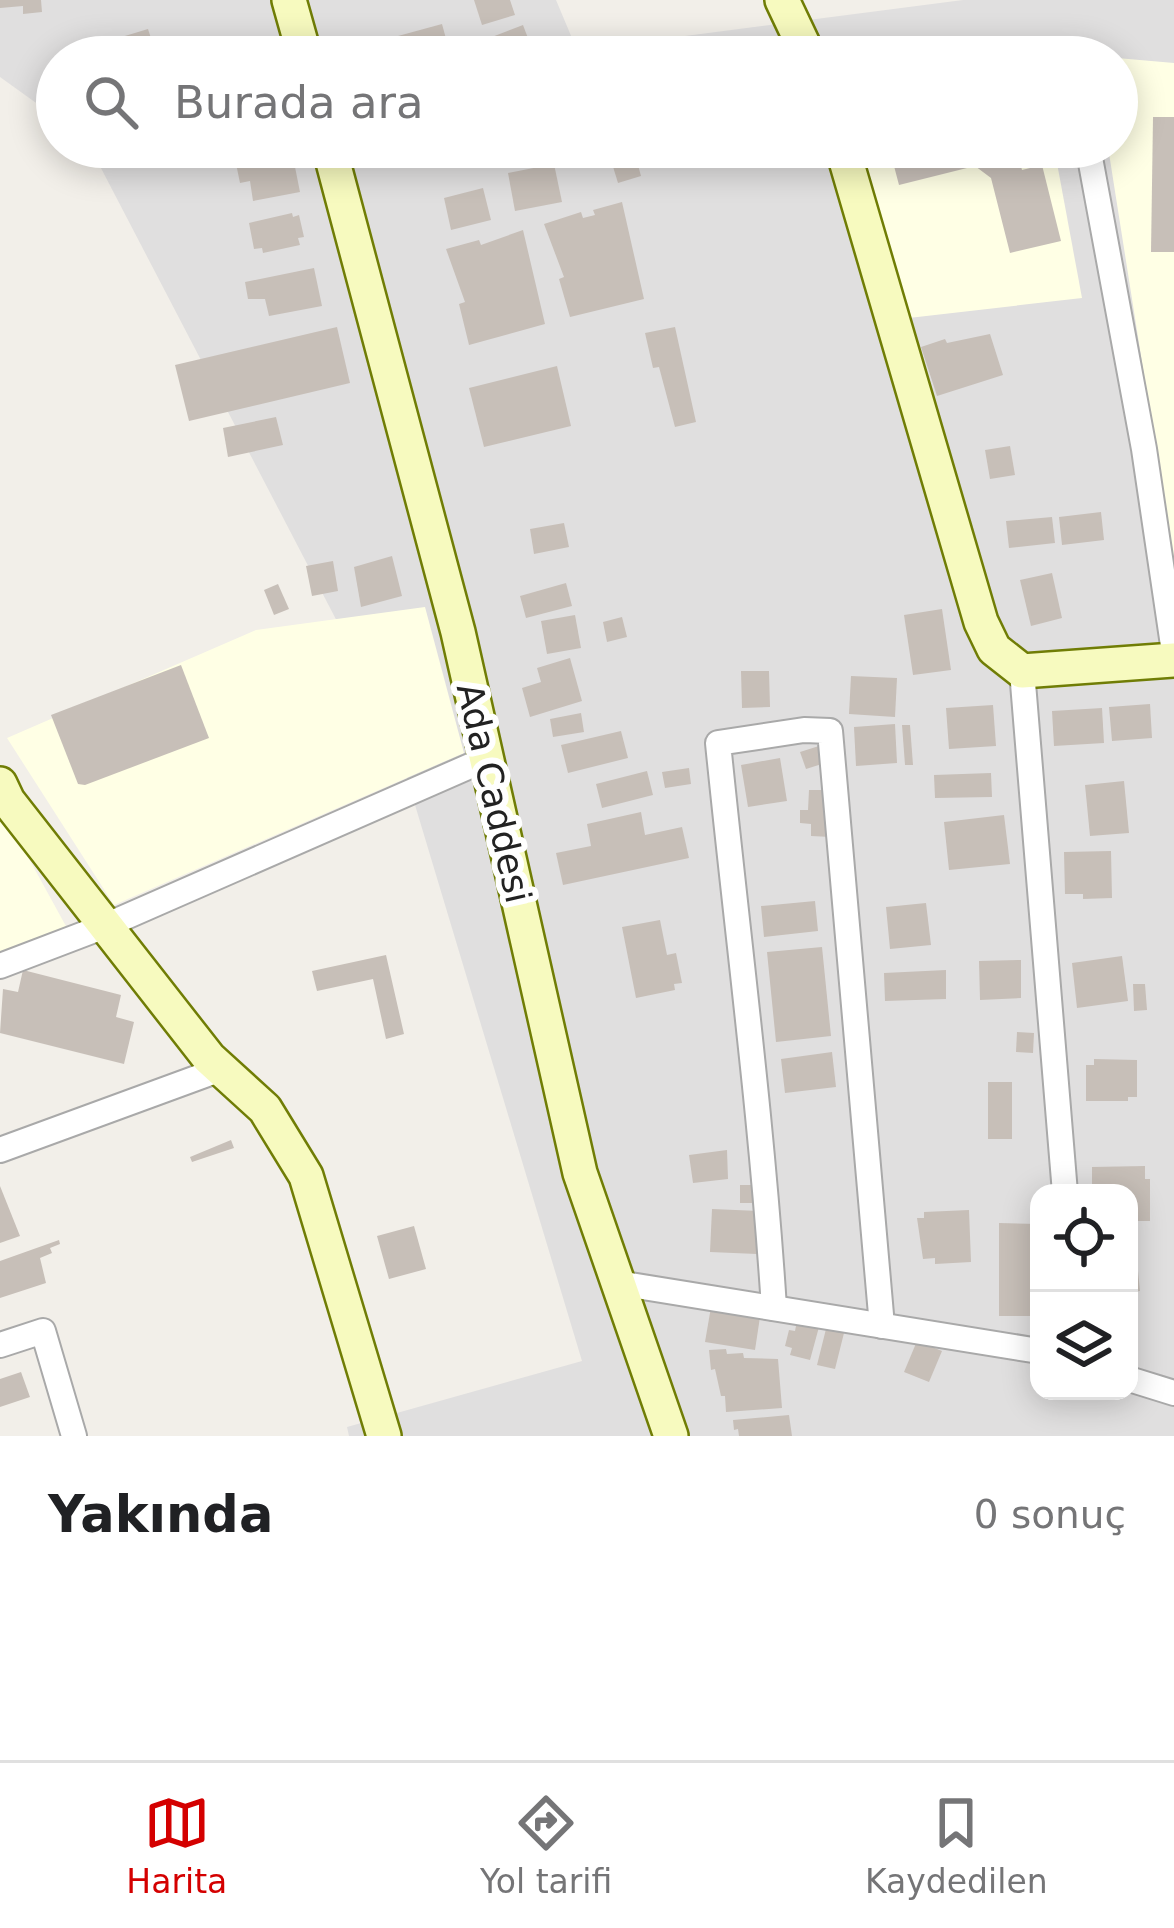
<!DOCTYPE html>
<html lang="tr">
<meta charset="utf-8">
<style>
:root{--surface:#fff;--page:#f6f6f6;--text:#202124;--muted:#757577;--line:#e0e0e0;--accent:#d40000}
body{margin:0;font-family:"DejaVu Sans",sans-serif;background:var(--page);color:var(--text)}
.controls{position:absolute;right:36px;bottom:36px;display:grid;overflow:hidden;border-radius:24px;box-shadow:0 6px 30px #0003}
.controls button{width:108px;height:108px;display:grid;place-items:center;padding:0;border:0;border-bottom:3px solid var(--line);background:var(--surface);color:var(--text);font:60px sans-serif}
.list{margin:0;padding:0;list-style:none}
h2{display:flex;justify-content:space-between;align-items:center;height:156px;margin:0;padding:0 48px;font-size:51px}
h2 small{font-size:39px;font-weight:400;color:var(--muted)}
.icon{flex:none;width:66px;height:66px;fill:none;stroke:currentColor;stroke-width:2;stroke-linecap:round;stroke-linejoin:round}
.map{position:relative;flex:none;width:1174px;height:1436px;overflow:hidden}
.search{position:absolute;background:var(--surface);box-shadow:0 6px 30px #0003;left:36px;right:36px;top:36px;height:132px;display:flex;align-items:center;gap:30px;box-sizing:border-box;padding:0 42px;border-radius:66px;color:var(--muted);font-size:45px}
.sheet{height:324px;background:var(--surface)}
nav{display:flex;justify-content:space-around;align-items:center;box-sizing:border-box;height:168px;border-top:3px solid var(--line);background:var(--surface);font-size:33px;color:var(--muted)}
nav a{display:grid;justify-items:center;gap:6px}
nav .on{color:var(--accent)}
.map>svg:first-child{display:block}
</style>
<div class="map">
<svg width="1174" height="1436" viewBox="0 0 1174 1436">
<rect width="100%" height="100%" fill="#f2efe9"/>
<path fill="#e0dfdf" fill-rule="evenodd" d="M0,0h556l21,50 386,-50h211v1436h-825l-2,-9 235,-66 -191,-636 -301,-578h1027v-90h-1060v61l-57,-41zM1039,1193h90v198h-90z"/>
<g fill="#ffffe5">
<path d="M1117,58l57,5v502l-66,-418h9z"/>
<path d="M850,147h204l28,151 -182,21z"/>
<path d="M425,607l39,146 -350,152 -107,-167 249,-108z"/>
<path d="M0,806l67,122 -67,24z"/>
</g>
<g fill="#c7bfb8">
<path d="M0,0h41l1,12 -19,2v-8l-23,2z"/>
<path d="M474,0h36l5,15 -33,10z"/>
<path d="M442,24l9,33h-47l-6,-21z"/>
<path d="M523,25l11,29 -49,3 -6,-15z"/>
<path d="M148,29l9,28h-37l-5,-18z"/>
<path d="M1153,117h21v135h-23z"/>
<path d="M243,147h48l9,45 -47,9 -3,-20 -10,2 -6,-29 10,-2z"/>
<path d="M426,147h44v1l-40,12z"/>
<path d="M607,147h26l8,29 -23,7z"/>
<path d="M889,147h127l6,23 20,-5 19,76 -51,12 -19,-75 -16,-12 -76,19z"/>
<path d="M554,164l8,38 -47,9 -7,-38z"/>
<path d="M483,188l8,32 -40,10 -7,-32z"/>
<path d="M622,202l22,97 -74,18 -11,-38 5,-2 -20,-53 37,-12 2,6 12,-3 -2,-5z"/>
<path d="M292,213l1,4 6,-2 5,22 -6,1 2,7 -37,8 -1,-5 -8,1 -5,-26z"/>
<path d="M523,230l22,94 -76,21 -10,-41 6,-2 -19,-53 33,-9 2,5z"/>
<path d="M314,268l8,38 -53,10 -4,-17h-17l-3,-17z"/>
<path d="M337,327l13,56 -161,38 -14,-56z"/>
<path d="M675,327l21,95 -21,5 -16,-60 -6,1 -8,-35z"/>
<path d="M990,334l13,41 -66,21 -16,-49 24,-8 2,4z"/>
<path d="M557,366l14,60 -87,21 -15,-59z"/>
<path d="M276,417l7,28 -55,12 -5,-29z"/>
<path d="M1010,446l5,29 -25,4 -5,-29z"/>
<path d="M1101,512l3,28 -42,5 -3,-28z"/>
<path d="M1052,517l3,26 -46,5 -3,-27z"/>
<path d="M564,523l5,24 -35,7 -4,-25z"/>
<path d="M392,556l10,40 -41,11 -7,-40z"/>
<path d="M333,561l5,30 -26,5 -6,-30z"/>
<path d="M1052,573l10,45 -31,8 -11,-46z"/>
<path d="M566,583l6,23 -46,12 -6,-22z"/>
<path d="M278,584l11,25 -15,6 -10,-25z"/>
<path d="M942,609l9,61 -38,5 -9,-60z"/>
<path d="M575,615l6,33 -34,6 -6,-33z"/>
<path d="M622,617l5,20 -20,5 -4,-20z"/>
<path d="M570,658l12,43 -52,16 -8,-29 19,-6 -4,-14z"/>
<path d="M181,665l28,73 -124,47 -7,-1 -27,-69z"/>
<path d="M741,671h28l1,36 -28,1z"/>
<path d="M851,676l46,2 -2,39 -46,-3z"/>
<path d="M1150,704l2,34 -40,3 -3,-34z"/>
<path d="M993,705l3,41 -47,3 -3,-41z"/>
<path d="M1102,708l2,35 -50,3 -2,-35z"/>
<path d="M581,713l3,19 -31,5 -3,-18z"/>
<path d="M895,724l2,39 -41,3 -2,-39z"/>
<path d="M902,725h8l3,40h-8z"/>
<path d="M621,731l7,27 -60,15 -7,-28z"/>
<path d="M819,746l6,17 -19,6 -6,-17z"/>
<path d="M780,758l7,43 -39,6 -7,-42z"/>
<path d="M689,768l2,16 -26,4 -3,-16z"/>
<path d="M647,771l6,24 -51,13 -6,-24z"/>
<path d="M991,773l1,24 -57,1 -1,-23z"/>
<path d="M1124,781l5,52 -39,3 -5,-51z"/>
<path d="M809,790h16l6,47 -20,-1v-12l-11,-1v-13h8z"/>
<path d="M641,812l4,23 37,-8 7,31 -126,27 -7,-32 35,-7 -4,-22z"/>
<path d="M1004,815l6,49 -61,6 -5,-48z"/>
<path d="M1111,851l1,47 -29,1v-5h-18l-1,-42z"/>
<path d="M815,901l3,30 -54,6 -3,-31z"/>
<path d="M926,903l5,42 -41,4 -4,-42z"/>
<path d="M660,920l7,35 9,-2 6,30 -8,1 1,6 -39,8 -14,-71z"/>
<path d="M822,947l9,89 -55,6 -9,-90z"/>
<path d="M386,955l18,79 -18,5 -13,-60 -56,12 -5,-20z"/>
<path d="M1122,956l6,45 -51,7 -5,-45z"/>
<path d="M1021,960v38l-41,2 -1,-39z"/>
<path d="M23,970l98,25 -5,22 18,5 -10,42 -124,-31 3,-44 15,3z"/>
<path d="M946,970v29l-61,2 -1,-28z"/>
<path d="M1133,984h12l2,26 -13,1z"/>
<path d="M1017,1032l17,1 -1,20 -17,-1z"/>
<path d="M832,1052l4,35 -51,6 -4,-34z"/>
<path d="M1094,1059l43,1v37h-9v4h-42v-36h8z"/>
<rect x="988" y="1082" width="24" height="57"/>
<path d="M231,1140l3,8 -42,14 -2,-5z"/>
<path d="M727,1150l1,29 -35,4 -4,-28z"/>
<path d="M1145,1166v13h5v42h-21v-28h-37v-26z"/>
<rect x="740" y="1185" width="15" height="18"/>
<path d="M0,1186l20,50 -20,7z"/>
<path d="M712,1209l47,2 -2,43 -47,-2z"/>
<path d="M969,1210l2,52 -36,2v-6l-12,1 -6,-41h7v-6z"/>
<path d="M999,1223l40,1v92h-40z"/>
<path d="M414,1226l12,43 -37,10 -12,-43z"/>
<path d="M59,1240l1,4 -10,4 2,5 -12,5 6,25 -46,15v-37z"/>
<path d="M1129,1251h7l4,40 -5,1 1,6 -7,1z"/>
<path d="M711,1307l49,10 -5,33 -50,-8z"/>
<path d="M797,1321l22,6 -9,33 -20,-5 2,-7 -7,-2 4,-16 6,1z"/>
<path d="M826,1329l18,4 -9,36 -18,-4z"/>
<path d="M917,1341l25,10 -13,31 -25,-10z"/>
<path d="M726,1349l1,5 16,-1 1,5 34,1 4,49 -56,4 -1,-16h-4l-6,-27 -4,1 -2,-20z"/>
<path d="M21,1372l9,25 -30,10v-28z"/>
<path d="M789,1415l3,21h-53l-1,-7 -4,1 -1,-10z"/>
</g>
<g fill="none" stroke-linecap="round" stroke-linejoin="round">
<defs>
<g id="street">
<path d="M1088,147l56,302 30,203"/>
<path d="M1022,671l43,522"/>
<path d="M0,966l105,-40 381,-167"/>
<path d="M0,1150l221,-81"/>
<path d="M618,1283l421,68"/>
<path d="M774,1308c-12,-189 -37,-376 -56,-565l86,-13 26,1 52,595"/>
<path d="M0,1345l43,-14 31,105"/>
<path d="M1129,1379l45,14"/>
</g>
<g id="secondary">
<path d="M289,0l16,57"/>
<path d="M782,0l27,57"/>
<path d="M329,147l129,485 122,541 91,263"/>
<path d="M842,147l139,475 13,27 28,22 152,-11"/>
<path d="M0,784l8,17 201,257 56,51 41,67 78,260"/>
</g>
</defs>
<use href="#street" stroke="#a9a9a9" stroke-width="28"/>
<use href="#secondary" stroke="#707d05" stroke-width="38"/>
<use href="#street" stroke="#fff" stroke-width="24"/>
<use href="#secondary" stroke="#f7fabf" stroke-width="33"/>
</g>
<g text-anchor="middle" dominant-baseline="central" stroke-width="12" stroke-linejoin="round" paint-order="stroke">
<g font-size="36" fill="#222" stroke="#fff">
<text transform="translate(494 793) rotate(77)">Ada Caddesi</text>
</g>
</g>
</svg>
<div class="controls">
<button><svg class="icon" aria-label="locate" viewBox="0 0 24 24"><circle cx="12" cy="12" r="6"/><path d="M12 2v4M12 18v4M2 12h4M18 12h4"/></svg></button>
<button><svg class="icon" aria-label="layers" viewBox="0 0 24 24"><path d="M12 4l9 5-9 5-9-5zM3 14l9 5 9-5"/></svg></button>
</div>
<div class="search"><svg class="icon" aria-label="search" viewBox="0 0 24 24"><circle cx="10" cy="10" r="6"/><path d="M15 15l6 6"/></svg>Burada ara</div>
</div>
<section class="sheet">
<h2>Yakında<small>0 sonuç</small></h2>
<ul class="list">
</ul>
</section>
<nav>
<a class="on"><svg class="icon" aria-label="map" viewBox="0 0 24 24"><path d="M3 6l6-2 6 2 6-2v14l-6 2-6-2-6 2zM9 4v14M15 6v14"/></svg>Harita</a>
<a><svg class="icon" aria-label="directions" viewBox="0 0 24 24"><path d="M12 3l9 9-9 9-9-9zM9 14v-3h6M13 9l2 2-2 2"/></svg>Yol tarifi</a>
<a><svg class="icon" aria-label="saved" viewBox="0 0 24 24"><path d="M7 4h10v16l-5-4-5 4z"/></svg>Kaydedilen</a>
</nav>
